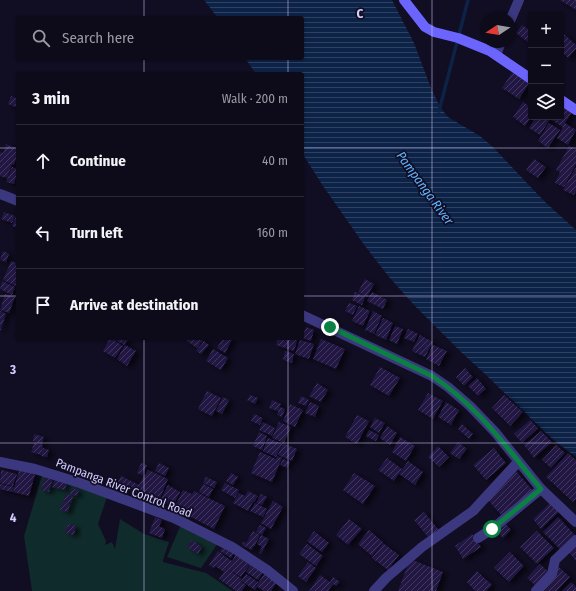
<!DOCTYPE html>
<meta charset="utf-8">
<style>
:root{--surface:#0d0a1a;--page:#1b1827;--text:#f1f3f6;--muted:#9a9aa2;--line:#2d2b39}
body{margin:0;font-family:"Fira Sans Condensed",sans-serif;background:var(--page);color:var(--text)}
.controls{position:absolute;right:12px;top:12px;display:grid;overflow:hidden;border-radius:4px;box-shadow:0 1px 3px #0004}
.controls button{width:36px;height:36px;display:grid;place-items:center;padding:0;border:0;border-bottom:1px solid var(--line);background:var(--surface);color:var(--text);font:20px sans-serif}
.compass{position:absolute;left:480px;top:12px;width:36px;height:36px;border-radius:50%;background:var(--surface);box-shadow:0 1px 3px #0004;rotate:258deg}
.stop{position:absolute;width:12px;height:12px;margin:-9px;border:3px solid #0b8043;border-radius:50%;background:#fff}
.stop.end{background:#0b8043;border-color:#fff;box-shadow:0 1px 4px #0008}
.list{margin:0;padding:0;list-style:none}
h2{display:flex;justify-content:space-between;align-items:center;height:52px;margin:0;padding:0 16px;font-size:17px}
h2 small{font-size:13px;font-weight:400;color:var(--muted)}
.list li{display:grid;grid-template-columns:26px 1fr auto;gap:12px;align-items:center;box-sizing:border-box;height:72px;padding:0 16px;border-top:1px solid var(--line)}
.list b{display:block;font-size:15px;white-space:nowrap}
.list em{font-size:13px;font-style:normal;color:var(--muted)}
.icon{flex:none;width:22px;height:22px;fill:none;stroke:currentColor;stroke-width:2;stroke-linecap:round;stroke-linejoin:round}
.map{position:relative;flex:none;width:576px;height:591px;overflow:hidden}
.search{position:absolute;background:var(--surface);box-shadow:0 1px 3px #0004;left:16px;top:16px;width:288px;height:44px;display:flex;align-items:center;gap:10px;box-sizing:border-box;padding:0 14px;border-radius:4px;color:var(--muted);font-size:15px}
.panel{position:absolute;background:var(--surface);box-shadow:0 1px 3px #0004;left:16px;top:72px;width:288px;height:268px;border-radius:4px}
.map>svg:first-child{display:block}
</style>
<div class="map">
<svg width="576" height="591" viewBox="0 0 576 591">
<defs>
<pattern id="water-rules" width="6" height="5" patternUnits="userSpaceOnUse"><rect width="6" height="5" fill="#0c2246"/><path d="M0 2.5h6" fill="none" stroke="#2e4162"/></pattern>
<pattern id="building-hatch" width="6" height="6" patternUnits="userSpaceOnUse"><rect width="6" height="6" fill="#221942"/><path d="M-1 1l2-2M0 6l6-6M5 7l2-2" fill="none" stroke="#41395e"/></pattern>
<filter id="shadow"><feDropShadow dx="4.5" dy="2.5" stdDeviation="2" flood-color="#0009"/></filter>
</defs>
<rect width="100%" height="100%" fill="#110d22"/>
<g fill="#102b2b">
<path d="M43,472l64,25 -9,27 8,17 -1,4 7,-3 3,7 5,-30 24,15 25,8 -6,18v2l43,11 27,18h-201l-8,-55z"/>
<path d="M182,522l36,21 -17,25 -34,-11z"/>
</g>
<path fill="url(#water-rules)" d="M204,0h188l22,43 17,45 9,19 8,10 32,19 13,11 51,54 32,29v227l-25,-19 -67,-65 -23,-21 -47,-47 -25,-28 -24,-31 -42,-60 -21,-33v-79h-46l-11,-16h57v-40h-84z"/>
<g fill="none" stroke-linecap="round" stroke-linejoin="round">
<path stroke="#0c2246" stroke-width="3.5" d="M439,111l29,-111"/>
</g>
<g fill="url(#building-hatch)" filter="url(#shadow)">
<path d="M560,0h16v10z"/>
<path d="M522,25l9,6v9l-2,3 -13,-10z"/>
<path d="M564,34l12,11v4l-8,9 -7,-7v-14z"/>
<path d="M513,71l17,11 -11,17 -17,-11z"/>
<path d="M11,96l7,3v9l-10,-4z"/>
<path d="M523,102l8,5v11l-6,8 -12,-9z"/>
<path d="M561,105l11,7 -7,11 11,7 -8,15 -11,-7 6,-11 -13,-8 -10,16 -11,-7 7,-11h25z"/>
<path d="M549,123l11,7 -12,18 -10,-7z"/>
<path d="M6,144l12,5v4l-4,12 -2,-1 -5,14 -7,-2v-24l3,1z"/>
<path d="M569,146l7,3v15l-12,23 -9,-4 5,-11 -4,-2z"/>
<path d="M534,159l12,8 -8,11 -12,-8z"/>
<path d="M12,167l6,2 -4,15 -8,-2z"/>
<path d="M576,167v24l-2,4 -11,-5z"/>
<path d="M18,211v17l-6,-2z"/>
<path d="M4,212l11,4 -3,7 -11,-4z"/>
<path d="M3,251l6,3 -3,8 -6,-2z"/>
<path d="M11,261l7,3v23l-15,-7z"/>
<path d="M365,279l9,5 -7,13 -9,-5z"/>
<path d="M2,281l13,6 -3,8 -12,-6z"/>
<path d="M355,292l10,5 -3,8 -10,-5z"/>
<path d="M372,292l15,8 -4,9 -16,-8z"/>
<path d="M5,294l10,3 -6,16 -9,-3z"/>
<path d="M349,303l8,3 -4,9 -8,-4z"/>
<path d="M359,306l11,5 -7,15 -11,-5z"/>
<path d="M0,311l6,3 -6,18z"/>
<path d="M373,311l9,5 -8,18 -9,-4z"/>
<path d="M383,318l10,5 -7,17 -11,-5z"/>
<path d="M395,326l8,3 -6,15 -8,-4z"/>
<path d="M306,327l8,3 -3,11 -9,-3z"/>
<path d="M408,329l10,5 -4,8 -10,-4z"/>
<path d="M420,335l13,7 -8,15 -13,-6z"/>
<path d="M110,338l13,8 -8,12 -12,-7z"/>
<path d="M112,338h15l1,1 -4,6z"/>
<path d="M189,338h16l-8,10 -10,-7z"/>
<path d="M223,338h10l-8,15 -8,-5z"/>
<path d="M278,338h20l-4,13 -18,-6z"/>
<path d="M321,339l24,10 -9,20 -23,-10z"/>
<path d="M300,340l14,4 -5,15 -14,-5z"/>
<path d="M204,341l5,4 -8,9 -5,-3z"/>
<path d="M125,345l11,6 -9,15 -10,-7z"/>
<path d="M433,345l14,6 -8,15 -13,-7z"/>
<path d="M213,349l15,9 -7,12 -15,-9z"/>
<path d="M285,351l9,3 -2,9 -9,-3z"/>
<path d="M380,367l20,11 -11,18 -19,-11z"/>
<path d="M465,368l8,9 -9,9 -8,-9z"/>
<path d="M477,378l9,11 -8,7 -10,-10z"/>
<path d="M317,383l11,7 -7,12 -12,-6z"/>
<path d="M207,391l14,7 -9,18 -14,-7z"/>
<path d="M428,393l15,8 -10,18 -15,-9z"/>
<path d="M250,395l8,3 -3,6 -8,-4z"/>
<path d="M504,395l19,17 -13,14 -18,-18z"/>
<path d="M301,396l8,4 -3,6 -8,-3z"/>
<path d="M223,397l6,3 -7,14 -6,-3z"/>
<path d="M272,400l9,4 -3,7 -9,-3z"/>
<path d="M310,402l9,4 -4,11 -10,-4z"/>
<path d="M446,402l13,8 -8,15 -13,-8z"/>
<path d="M290,404l13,6 -8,17 -12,-6z"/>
<path d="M280,407l5,2 -3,8 -5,-2z"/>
<path d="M254,414l9,4 -3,7 -9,-4z"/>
<path d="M357,415l12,6 -12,23 -12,-7z"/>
<path d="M375,418l10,5 -6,10 -9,-6z"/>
<path d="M530,420l8,8 -16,15 -8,-9z"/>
<path d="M263,422l12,6 -3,8 -13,-6z"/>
<path d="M279,422l12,5 -7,16 -12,-5z"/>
<path d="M462,424l11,10 -4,5 -11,-10z"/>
<path d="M387,426l10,7 -7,12 -10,-7z"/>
<path d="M369,430l10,5 -3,6 -10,-5z"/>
<path d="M541,431l11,11 -18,16 -10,-13z"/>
<path d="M259,432l8,4 -5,14 -9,-4z"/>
<path d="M34,434l10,3 -2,7 -9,-3z"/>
<path d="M400,437l15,9 -9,15 -14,-9z"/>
<path d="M268,438l14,6 -6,13 -13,-6z"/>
<path d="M458,442l9,7 -8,10 -9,-6z"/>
<path d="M34,443l9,2 -2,10 -10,-3z"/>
<path d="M283,443l14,6 -5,12 -14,-6z"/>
<path d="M556,445l9,8 -14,15 -9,-8z"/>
<path d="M438,446l11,11 -10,10 -11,-10z"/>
<path d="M43,448l6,2 -2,7 -6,-1z"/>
<path d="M494,448l12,15 -20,17 -13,-15z"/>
<path d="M260,452l16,7 1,-3 5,2 -10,24 -21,-9z"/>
<path d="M568,453l8,7v39l-3,3 -27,-25z"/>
<path d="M387,458l15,11 -8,12 -16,-11z"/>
<path d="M283,459l7,3 -3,6 -7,-3z"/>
<path d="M408,461l15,11 -8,13 -16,-11z"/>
<path d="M141,463l6,2 -5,10 -5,-2z"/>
<path d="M159,463l10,5 -4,8 -10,-5z"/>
<path d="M20,467l16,4 -7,25 -16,-4z"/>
<path d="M1,470l16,4 -4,12 -13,-3z"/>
<path d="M148,470l5,2 -2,6 2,-6 15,7 -10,24 -41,-19 4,-8 18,9 5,-10h1z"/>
<path d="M516,471l18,21 -30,26 -18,-20z"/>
<path d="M231,473l7,4 -5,8 -7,-4z"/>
<path d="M354,473l21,13 -12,18 -20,-14z"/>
<path d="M45,475l8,3 -4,14 -8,-2z"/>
<path d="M206,477l11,5 -3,6 -11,-5z"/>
<path d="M55,479l12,3 -2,8 -13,-3z"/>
<path d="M225,483l14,7 -4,8 -14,-8z"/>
<path d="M0,484l14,3 -2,5 -12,-3z"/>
<path d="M203,484l10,5 -4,8 -10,-5z"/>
<path d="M168,485l12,7 -7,14 -13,-6z"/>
<path d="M71,488l8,2 -2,6 -7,-2z"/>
<path d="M183,490l9,4 2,-3 31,15 -11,23 -40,-21z"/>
<path d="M248,491l10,5 -4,6h-1l-5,9 -15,-8 6,-10 6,3z"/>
<path d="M65,494l8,2 -2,7 -7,-1z"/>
<path d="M261,494l6,3 -5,8 -6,-2z"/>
<path d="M273,501l10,6 -12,22 -10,-6z"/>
<path d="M62,502l8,2 -2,8 -8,-2z"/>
<path d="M551,502l9,9 -19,18 -8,-10z"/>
<path d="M255,503l12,6 -4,8 -13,-6z"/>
<path d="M424,512l14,17 -10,8 -14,-17z"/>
<path d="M155,517l7,3 -3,6 6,3 -3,9 -13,-5z"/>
<path d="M558,517l18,19 -13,16 -20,-20z"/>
<path d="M349,519l13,10 -14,16 -12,-10z"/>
<path d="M504,522l7,8 -8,8 -8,-8z"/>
<path d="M68,524l8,2 -2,9 -9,-2z"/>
<path d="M260,525l6,3 -4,7 -6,-3z"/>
<path d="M369,530l14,12 -11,14 -14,-12z"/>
<path d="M253,531l7,4 -6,12 -6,-3 5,3 -1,3 -10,-5 1,-3 3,1z"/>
<path d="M314,531l15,12 -7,9 -15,-11z"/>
<path d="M537,531l17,17 -17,16 -17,-17z"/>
<path d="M472,534l9,13 -18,12 -8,-13z"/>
<path d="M261,535l8,4 -8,15 -2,-1 3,-6 -5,-3z"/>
<path d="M192,540l10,7 -4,7 -11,-7z"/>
<path d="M576,542v19l-9,-11z"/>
<path d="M383,543l16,12 -11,15 -16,-12z"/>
<path d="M224,544l12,6 -5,8 -11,-7z"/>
<path d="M307,544l16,12 -7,10 -17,-12z"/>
<path d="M218,551l5,3 -9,14 -5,-3z"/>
<path d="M510,552l14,14 -15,16 -15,-14z"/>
<path d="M236,554l15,9 -10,14 -15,-9 16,11 -2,2 6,4 -4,6h-6l-17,-12 5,-7 -9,-6 8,-11 9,6z"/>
<path d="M410,559l33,13 -7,19h-38z"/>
<path d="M308,562l8,6 -10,14 -8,-6z"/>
<path d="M252,563l12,8 -6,9 -12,-8z"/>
<path d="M540,564l11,10 -13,14 -11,-10z"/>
<path d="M559,567l11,10 -13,14h-20z"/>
<path d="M477,571l15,14 -6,6h-11l-8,-9z"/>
<path d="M246,574l12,8 -3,4 2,1 -2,3 -14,-9z"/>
<path d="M264,574l13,8 -6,9h-7l-8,-5z"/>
<path d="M320,575l10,7 3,-5 7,5 -4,4 -3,-2 -5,7h-19z"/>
<path d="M571,582l5,5v4h-14z"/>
</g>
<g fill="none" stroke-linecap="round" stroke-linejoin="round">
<g stroke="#3c3880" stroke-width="10">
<path d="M510,21l9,-21"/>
<path d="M496,55l5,-13"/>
<path d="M478,538l14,-9 49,-40"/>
<path d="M374,591l12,-13 36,-31 51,-36 45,-49"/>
<path d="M536,591l16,-17 3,-14 21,-20"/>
</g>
<g stroke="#3c3880" stroke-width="10">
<path d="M0,194l18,7"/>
<path d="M302,315l130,61 16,11 22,19 25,26 46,57 35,33"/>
<path d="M0,462l35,7 45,14 94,35 58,29 35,23 26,21"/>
</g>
<g stroke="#6b65fe" stroke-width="10">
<path d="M404,0l21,27 9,5 24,6 32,13 41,28"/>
<path d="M561,100l15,10"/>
</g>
</g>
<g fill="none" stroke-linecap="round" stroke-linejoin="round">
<path stroke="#0b8043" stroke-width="5" d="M330,327l102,49c47,31 74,71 109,113l-49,40"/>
</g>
<path fill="none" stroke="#d4ceff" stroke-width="1" stroke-opacity="0.55" d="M144,0v18M288,0v18M432,0v591M144,58v16M288,58v16M0,148h18M302,148h274M0,296h18M302,296h274M144,338v253M288,338v253M0,443h576"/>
<g text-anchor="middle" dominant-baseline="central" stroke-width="3.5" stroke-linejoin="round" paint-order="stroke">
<g font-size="12" fill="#d4ceff" stroke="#110d22">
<text transform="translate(124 488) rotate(21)">Pampanga River Control Road</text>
</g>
<g font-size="13" font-style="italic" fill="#5cb1fe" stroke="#110d22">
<text transform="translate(425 188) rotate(54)">Pampanga River</text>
</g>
</g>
<g font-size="13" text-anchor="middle" font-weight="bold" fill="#d4ceff" stroke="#110d22" stroke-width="3.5" stroke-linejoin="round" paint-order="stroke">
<text x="360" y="18">C</text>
<text x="13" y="374">3</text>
<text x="13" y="522">4</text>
</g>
</svg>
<div class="controls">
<button>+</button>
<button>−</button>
<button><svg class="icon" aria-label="layers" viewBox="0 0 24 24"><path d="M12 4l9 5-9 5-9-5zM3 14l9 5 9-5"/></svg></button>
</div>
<svg class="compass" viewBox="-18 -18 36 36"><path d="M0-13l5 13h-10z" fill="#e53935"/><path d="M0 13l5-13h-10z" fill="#9a9aa2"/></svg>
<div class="stop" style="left:492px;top:529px"></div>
<div class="stop end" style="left:330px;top:327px"></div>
<div class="search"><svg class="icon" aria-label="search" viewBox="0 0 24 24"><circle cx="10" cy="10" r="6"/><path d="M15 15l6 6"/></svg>Search here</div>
<section class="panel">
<h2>3 min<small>Walk · 200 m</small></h2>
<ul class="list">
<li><svg class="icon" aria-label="ahead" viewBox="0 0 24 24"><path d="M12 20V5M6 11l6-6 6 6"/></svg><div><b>Continue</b></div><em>40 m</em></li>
<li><svg class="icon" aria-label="left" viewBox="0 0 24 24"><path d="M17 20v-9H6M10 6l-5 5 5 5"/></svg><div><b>Turn left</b></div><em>160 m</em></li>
<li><svg class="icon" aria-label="arrive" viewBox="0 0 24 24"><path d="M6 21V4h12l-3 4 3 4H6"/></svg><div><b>Arrive at destination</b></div></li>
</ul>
</section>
</div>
